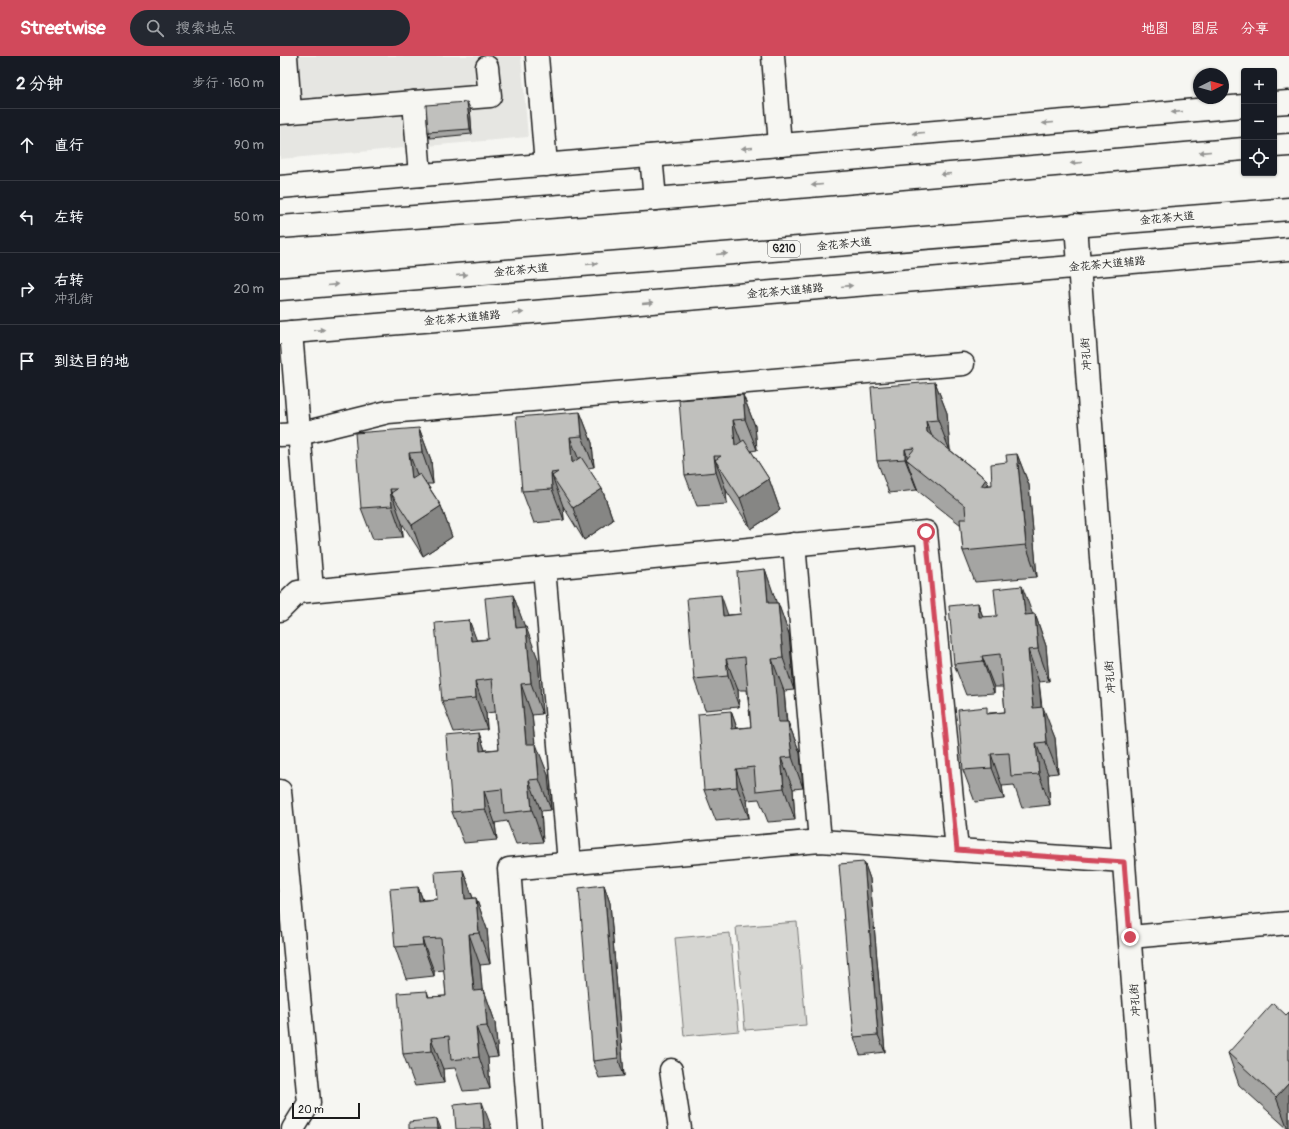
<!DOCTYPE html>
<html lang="zh">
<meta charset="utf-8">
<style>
:root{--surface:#171b24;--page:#242831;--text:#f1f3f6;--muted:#9ea1a6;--line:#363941;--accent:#d1495b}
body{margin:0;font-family:Pangolin,"LXGW WenKai TC",sans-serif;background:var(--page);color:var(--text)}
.controls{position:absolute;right:12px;top:12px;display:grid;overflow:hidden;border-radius:4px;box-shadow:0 1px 3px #0004}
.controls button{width:36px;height:36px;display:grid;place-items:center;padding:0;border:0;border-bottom:1px solid var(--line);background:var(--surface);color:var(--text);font:20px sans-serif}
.compass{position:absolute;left:913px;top:12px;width:36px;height:36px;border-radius:50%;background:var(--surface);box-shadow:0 1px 3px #0004;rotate:85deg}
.scale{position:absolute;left:12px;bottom:10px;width:68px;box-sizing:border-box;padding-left:4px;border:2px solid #1c1c1c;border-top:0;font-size:11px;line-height:14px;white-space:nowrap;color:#1c1c1c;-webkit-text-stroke:3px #f6f6f2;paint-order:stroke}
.stop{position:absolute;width:12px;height:12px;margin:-9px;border:3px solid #d1495b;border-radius:50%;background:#fff}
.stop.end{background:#d1495b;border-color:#fff;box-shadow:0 1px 4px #0008}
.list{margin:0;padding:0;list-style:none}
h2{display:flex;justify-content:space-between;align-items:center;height:52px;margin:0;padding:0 16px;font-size:17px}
h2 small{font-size:13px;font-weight:400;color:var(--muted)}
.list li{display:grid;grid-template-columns:26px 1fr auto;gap:12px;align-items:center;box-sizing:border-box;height:72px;padding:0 16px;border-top:1px solid var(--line)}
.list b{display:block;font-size:15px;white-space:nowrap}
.list p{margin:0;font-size:13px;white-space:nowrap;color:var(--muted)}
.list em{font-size:13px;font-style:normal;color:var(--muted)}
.icon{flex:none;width:22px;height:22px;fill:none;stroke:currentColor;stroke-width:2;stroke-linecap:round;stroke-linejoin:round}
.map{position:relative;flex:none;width:1009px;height:1073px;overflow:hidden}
header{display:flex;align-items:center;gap:24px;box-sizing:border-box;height:56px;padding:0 20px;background:var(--accent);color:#fff}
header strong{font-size:19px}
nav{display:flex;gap:22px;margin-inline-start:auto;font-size:14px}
.search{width:280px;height:36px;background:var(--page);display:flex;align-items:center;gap:10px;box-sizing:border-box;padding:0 14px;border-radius:22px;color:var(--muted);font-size:15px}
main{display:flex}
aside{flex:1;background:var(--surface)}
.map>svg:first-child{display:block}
</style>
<header>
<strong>Streetwise</strong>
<div class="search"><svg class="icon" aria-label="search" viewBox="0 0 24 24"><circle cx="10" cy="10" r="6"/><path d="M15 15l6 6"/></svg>搜索地点</div>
<nav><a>地图</a><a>图层</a><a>分享</a></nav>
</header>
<main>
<aside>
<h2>2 分钟<small>步行 · 160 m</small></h2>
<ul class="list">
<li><svg class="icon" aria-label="ahead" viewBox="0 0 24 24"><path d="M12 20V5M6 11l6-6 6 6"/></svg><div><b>直行</b></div><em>90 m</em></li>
<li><svg class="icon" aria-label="left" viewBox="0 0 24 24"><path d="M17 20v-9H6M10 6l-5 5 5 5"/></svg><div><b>左转</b></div><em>50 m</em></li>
<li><svg class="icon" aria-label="right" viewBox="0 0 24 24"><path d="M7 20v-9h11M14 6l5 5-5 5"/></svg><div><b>右转</b><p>冲孔街</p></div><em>20 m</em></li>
<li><svg class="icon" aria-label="arrive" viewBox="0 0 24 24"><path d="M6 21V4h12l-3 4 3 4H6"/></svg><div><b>到达目的地</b></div></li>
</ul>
</aside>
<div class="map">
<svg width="1009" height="1073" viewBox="0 0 1009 1073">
<rect width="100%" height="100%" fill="#f6f6f2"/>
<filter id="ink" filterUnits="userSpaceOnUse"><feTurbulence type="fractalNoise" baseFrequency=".025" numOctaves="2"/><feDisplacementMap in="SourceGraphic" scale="8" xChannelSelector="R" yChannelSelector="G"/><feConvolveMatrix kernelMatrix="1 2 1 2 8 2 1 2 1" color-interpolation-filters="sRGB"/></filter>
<g filter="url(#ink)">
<path fill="#e6e6e2" d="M0,0h241l7,81 -248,22z"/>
<g fill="#d6d6d2" stroke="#797977">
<path d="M517,866l9,103 -61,5 -9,-103z"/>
<path d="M450,877l9,98 -55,5 -9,-98z"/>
</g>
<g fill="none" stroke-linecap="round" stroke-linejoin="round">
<defs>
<g id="minor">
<path d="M6,0l4,56"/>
<path d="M257,0l9,109"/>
<path d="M493,0l7,89"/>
<path d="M994,47l15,-1"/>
<path d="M0,57l134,-11"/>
<path d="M140,119l-6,-73 76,-6 -3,-29"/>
<path d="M0,131l964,-81"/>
<path d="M796,169l68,904"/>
<path d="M11,276l21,258"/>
<path d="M0,277l1009,-84"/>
<path d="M0,379l19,-1 89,-22 575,-48"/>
<path d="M514,488l26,297"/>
<path d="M264,512l25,295"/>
<path d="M0,554l18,-18 628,-60 31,318"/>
<path d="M0,735l29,312 -16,26"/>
<path d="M850,881l159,-14"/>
<path d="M391,1014l9,59"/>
<path d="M250,1073l-21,-260 311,-28 304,20"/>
</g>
<g id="highway">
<path d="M994,90l15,-1"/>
<path d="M371,100l4,43"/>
<path d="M0,171l375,-28 589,-50"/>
<path d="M0,233l1009,-80"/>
</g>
</defs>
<use href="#minor" stroke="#1c1c1c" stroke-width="25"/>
<use href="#highway" stroke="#1c1c1c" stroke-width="25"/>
<use href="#minor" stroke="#f6f6f2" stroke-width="22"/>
<use href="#highway" stroke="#f6f6f2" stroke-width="22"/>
</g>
<g fill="#a5a5a3" stroke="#1c1c1c">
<path d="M190,52l2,26 -42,4 -2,-6z"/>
<path d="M655,326l12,31 3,37 36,29 2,6h4l15,-23 10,-8 12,31 8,92 -62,5 -12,-31 -2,-26 -43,-34 -1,-3v2l-28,3 -12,-32z"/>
<path d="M463,339l12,31 2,24 -6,1 18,28 11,31 -29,19 -25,-39 1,14 -30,2 -12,-31z"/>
<path d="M300,356l12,31 2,24 -6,1 14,21 11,31 -29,20 -21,-34 1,14 -30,3 -12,-32z"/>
<path d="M139,372l12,32 2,24h-6l14,22 11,31 -29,19 -21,-33 1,14 -30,2 -12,-31z"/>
<path d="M485,513l11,34h2l11,31 5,56 -10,1 3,31h1l12,31 3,35 -10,1 2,31 -27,2 -9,-23 -12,1 2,18 -33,3 -12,-31 27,-79 6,17 14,-1 -4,-37h-9l1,17 -34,3 -11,-31 34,-64 13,-1z"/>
<path d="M233,539l12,33 13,31 4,55 -10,1 3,29 13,31 3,35 -10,1 2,31 -27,2 -9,-23 -12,2 2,17 -33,3 -12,-31 27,-79 6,17 14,-1 -4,-37 -9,1 1,16 -33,3 -12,-31 27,-81 7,20 13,-1z"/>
<path d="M698,547l5,14 52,-3 11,32 3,35 -10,1 3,25 13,31 3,35 -10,1 2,31 -28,3 -8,-23 -12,1 2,13 -29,3 -12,-32 26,-57 16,-1 -2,-25h-9v6l-28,2 -12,-31z"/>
<path d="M584,806l6,17 15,173 -25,3 -6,-18z"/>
<path d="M183,814l10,28h3l11,31 3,35 -10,1 2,25h2l11,32 3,35 -10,1 2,31 -27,2 -8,-23 -12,1 1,14 -29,3 -12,-32 24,-63 2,6 17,-1 -2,-26 -10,1v5l-28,3 -11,-32 23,-60 5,13 14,-1z"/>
<path d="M324,829l6,18 14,173 -25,2 -6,-17z"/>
<path d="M1009,956v115l-1,2 -49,-44 -11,-32 58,-38z"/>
</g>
<g fill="#868684" stroke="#1c1c1c">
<path d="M187,46l3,6 2,26 -2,-5z"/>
<path d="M655,326l12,31 3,38 -12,-31z"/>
<path d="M463,339l12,31 2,24 -12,-31z"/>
<path d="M300,356l12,31 2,24 -12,-31z"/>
<path d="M453,364l12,31 -10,-5z"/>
<path d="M646,365l12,31 -11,-20z"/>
<path d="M139,372l12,32 2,24 -11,-32z"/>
<path d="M290,381l12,31 -10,-5z"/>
<path d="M625,393l4,13 -3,-3 11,29v2l-12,-31z"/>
<path d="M129,397l12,32 -9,-6z"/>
<path d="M737,398l12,31 8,92 -11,-32z"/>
<path d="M434,400l12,34 1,14 -11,-32z"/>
<path d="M271,417l12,33 1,14 -12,-31z"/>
<path d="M489,423l11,31 -29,19 -11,-31z"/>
<path d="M706,423l11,32 -16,-25z"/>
<path d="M110,433l12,34 1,14 -11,-31z"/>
<path d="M322,433l11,31 -29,20 -11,-32z"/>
<path d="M161,450l11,31 -29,19 -11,-31z"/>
<path d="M485,513l11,32 3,34 -11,-32z"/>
<path d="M742,530l12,32 -9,-3z"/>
<path d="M233,539l12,32 3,33 -12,-32z"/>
<path d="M441,539l11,32 -9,-11z"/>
<path d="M498,547l11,31 5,56 -11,-32z"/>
<path d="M698,547l11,32 -10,-18z"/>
<path d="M755,558l11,32 3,35 -11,-32z"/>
<path d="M189,564l12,32 -10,-11z"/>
<path d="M246,571l12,32 4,55 -11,-31z"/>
<path d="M748,594l11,32 5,57 -11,-31z"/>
<path d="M702,600l12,31v6l-11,-32z"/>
<path d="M446,603l12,31 1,17 -11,-31z"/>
<path d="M492,603l12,32 5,63 -11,-32z"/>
<path d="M195,625l11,32 1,16 -11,-31z"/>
<path d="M241,628l11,31 6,61 -12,-32z"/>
<path d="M763,651l12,31 3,35 -12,-31z"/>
<path d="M451,655l11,32 -10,-14z"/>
<path d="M508,666l12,31 3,35 -11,-31z"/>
<path d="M199,677l11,32 -10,-14z"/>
<path d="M756,687l12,31 2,31 -11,-31z"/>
<path d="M256,688l12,31 3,35 -12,-31z"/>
<path d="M711,698l11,32 2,13 -12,-31z"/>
<path d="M501,702l12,31 2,31 -11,-32z"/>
<path d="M456,713l11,31 2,18 -12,-31z"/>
<path d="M249,724l12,31 2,31 -11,-32z"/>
<path d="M204,735l11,32 2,17 -12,-31z"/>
<path d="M584,806l6,17 15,173 -7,-17z"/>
<path d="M183,814l11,31 -9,-2z"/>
<path d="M324,829l6,18 14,173 -6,-18z"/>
<path d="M138,831l11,31 -10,-17z"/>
<path d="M196,842l11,31 3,35 -11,-31z"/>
<path d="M189,878l11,31 5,58 -11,-32z"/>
<path d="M142,883l12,32v5l-11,-31z"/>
<path d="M204,934l11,32 3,35 -11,-31z"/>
<path d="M196,971l12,31 2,31 -11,-32z"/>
<path d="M151,982l12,31 1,14 -12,-32z"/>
<path d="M1009,1027v44l-1,2 -12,-32z"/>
<path d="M202,1046l10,27h-8z"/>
<path d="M157,1063l4,10h-3z"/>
</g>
<g fill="#c0c0bd" stroke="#1c1c1c">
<path d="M187,46l3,27 -42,3 -2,-27z"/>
<path d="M655,326l3,38 -12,1 1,11 59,47 -5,7 11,-1 -1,-21 16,-2 -1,-7 11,-1 9,91 -63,6 -3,-32h6l-1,-13 -59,-47 9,-11 -10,1v10l-28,2 -6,-74z"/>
<path d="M463,339l2,24 -12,1 2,26 9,-6 25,39 -29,19 -25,-38 6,-4h-7l2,16 -31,3 -6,-75z"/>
<path d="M300,356l2,24 -12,1 2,26 9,-6 21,32 -29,19 -21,-32 6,-4 -7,1 1,16 -30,2 -6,-74z"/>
<path d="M139,372l3,24 -13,1 3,26 8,-5 21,32 -29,19 -21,-32 6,-4h-7l2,17 -31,2 -6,-75z"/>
<path d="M485,513l3,34h10l5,55 -11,1 4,36 2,27h10l4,35 -11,1 3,30 -28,3 -2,-24 -18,2 1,18 -33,3 -6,-76 33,-3 1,18 19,-2 -6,-70 -19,2 2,17 -34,3 -7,-81 34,-3 2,21 18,-2 -4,-42z"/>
<path d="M742,530l3,29 10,-1 3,35 -10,1 5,58 10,-1 3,35 -10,1 3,31 -28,2 -2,-23 -18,1 1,14 -29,2 -5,-60 29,-3v7l18,-2 -5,-58 -18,2 1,5 -29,3 -5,-58 29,-3 1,14 18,-1 -3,-27z"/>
<path d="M233,539l3,33 10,-1 5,56 -10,1 5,60h10l3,35 -10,1 3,30 -28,3 -2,-24 -18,2 1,18 -33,3 -6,-76 33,-3 1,18 19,-2 -7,-70 -17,2 1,17 -34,3 -7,-78 34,-3 2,21 18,-2 -4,-41z"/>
<path d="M584,806l14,173 -24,2 -15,-173z"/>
<path d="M183,814l2,29 11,-1 3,35 -10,1 2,30 3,27 10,-1 3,36 -11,1 3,30 -28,3 -2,-24 -18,2 1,13 -29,3 -5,-61 29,-2 1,6 18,-1 -5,-58 -19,1 1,6 -28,2 -5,-58 28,-2 1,14 18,-2 -2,-27z"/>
<path d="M324,829l14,173 -25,3 -14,-173z"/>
<path d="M993,947l13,12 3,-3v71l-13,14 -48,-44z"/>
<path d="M202,1046l2,27h-28l-2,-24z"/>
<path d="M157,1063l1,10h-29v-7z"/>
</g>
<defs><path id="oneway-solid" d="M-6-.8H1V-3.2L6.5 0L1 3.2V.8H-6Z"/></defs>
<g fill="#949492">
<use href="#oneway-solid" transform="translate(897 56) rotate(175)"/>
<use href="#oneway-solid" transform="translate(768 67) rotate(175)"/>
<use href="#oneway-solid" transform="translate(638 77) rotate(175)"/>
<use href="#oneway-solid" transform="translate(467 92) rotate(175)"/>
<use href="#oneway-solid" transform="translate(925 96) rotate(175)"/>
<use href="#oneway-solid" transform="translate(796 107) rotate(175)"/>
<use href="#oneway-solid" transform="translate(666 118) rotate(175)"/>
<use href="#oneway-solid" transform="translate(537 129) rotate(175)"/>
<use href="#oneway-solid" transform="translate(442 198) rotate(-5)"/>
<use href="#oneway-solid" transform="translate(312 208) rotate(-5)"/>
<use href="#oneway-solid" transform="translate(182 219) rotate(-5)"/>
<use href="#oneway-solid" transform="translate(53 229) rotate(-5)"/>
<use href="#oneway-solid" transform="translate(567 230) rotate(-5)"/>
<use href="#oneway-solid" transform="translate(368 247) rotate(-5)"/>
<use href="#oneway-solid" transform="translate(238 257) rotate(-5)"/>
<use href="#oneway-solid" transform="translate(39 274) rotate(-5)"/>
</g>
</g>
<g fill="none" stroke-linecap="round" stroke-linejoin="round" filter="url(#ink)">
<path stroke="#d1495b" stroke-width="5" d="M646,476l31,318 167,12 6,75"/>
</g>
<g text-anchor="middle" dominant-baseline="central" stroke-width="3.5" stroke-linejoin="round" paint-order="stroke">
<rect fill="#f6f6f2" stroke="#5d5d5c" stroke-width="1" x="488" y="185" width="32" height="16" rx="3"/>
<g font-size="10" font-weight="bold" fill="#1c1c1c">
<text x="504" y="193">G210</text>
</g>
<g font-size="11" fill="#1c1c1c" stroke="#f6f6f2">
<text transform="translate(887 162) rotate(-5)">金花茶大道</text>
<text transform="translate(564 188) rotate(-5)">金花茶大道</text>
<text transform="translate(827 208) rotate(-5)">金花茶大道辅路</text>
<text transform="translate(241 214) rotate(-5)">金花茶大道</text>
<text transform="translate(505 235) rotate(-5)">金花茶大道辅路</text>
<text transform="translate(182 262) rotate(-5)">金花茶大道辅路</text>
<text transform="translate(806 298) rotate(-94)">冲孔街</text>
<text transform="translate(830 621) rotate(-94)">冲孔街</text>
<text transform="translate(855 944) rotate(-94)">冲孔街</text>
</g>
</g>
</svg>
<div class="controls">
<button>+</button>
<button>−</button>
<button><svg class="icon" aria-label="locate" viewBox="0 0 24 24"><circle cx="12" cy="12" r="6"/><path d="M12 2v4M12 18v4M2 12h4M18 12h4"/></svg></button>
</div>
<svg class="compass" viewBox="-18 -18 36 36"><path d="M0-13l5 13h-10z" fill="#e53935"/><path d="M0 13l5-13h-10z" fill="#9ea1a6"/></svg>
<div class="scale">20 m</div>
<div class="stop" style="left:646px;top:476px"></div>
<div class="stop end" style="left:850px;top:881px"></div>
</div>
</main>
